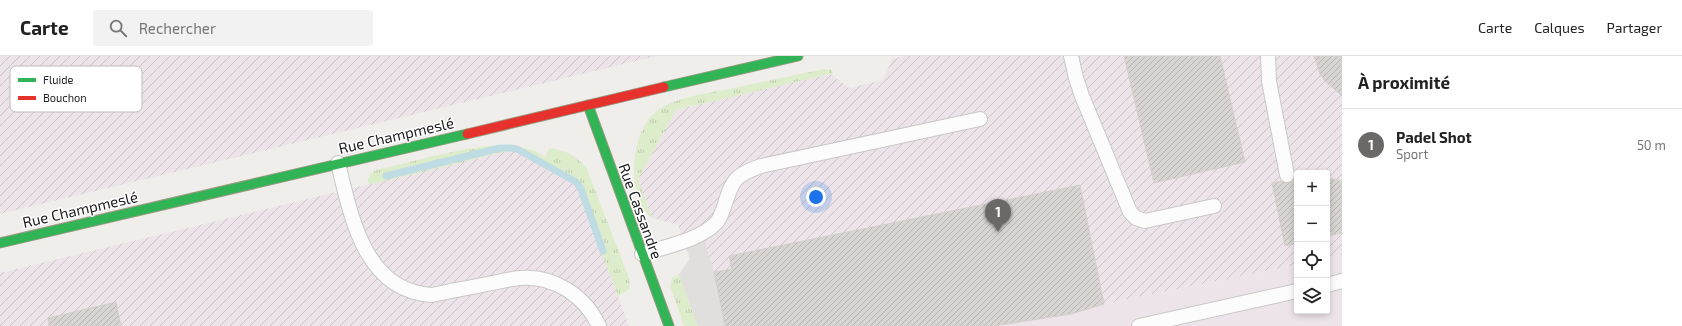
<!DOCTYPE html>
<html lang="fr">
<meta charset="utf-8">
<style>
:root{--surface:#fff;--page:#f2f2f2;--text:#222;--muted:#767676;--line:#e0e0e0;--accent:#6a6968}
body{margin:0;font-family:"Exo 2",sans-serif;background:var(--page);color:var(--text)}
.controls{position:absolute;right:12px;bottom:12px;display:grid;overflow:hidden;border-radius:4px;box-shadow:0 2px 6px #0003}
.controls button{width:36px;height:36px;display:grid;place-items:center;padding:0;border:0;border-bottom:1px solid var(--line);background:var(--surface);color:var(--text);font:20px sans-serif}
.you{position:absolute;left:816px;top:141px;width:14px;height:14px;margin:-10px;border:3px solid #fff;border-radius:50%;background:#1a73e8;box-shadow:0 0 0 6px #1a73e833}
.badge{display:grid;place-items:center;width:26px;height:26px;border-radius:50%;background:var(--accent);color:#fff;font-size:13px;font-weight:700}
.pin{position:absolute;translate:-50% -33px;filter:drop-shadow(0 1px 2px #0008)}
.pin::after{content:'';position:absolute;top:21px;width:14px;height:12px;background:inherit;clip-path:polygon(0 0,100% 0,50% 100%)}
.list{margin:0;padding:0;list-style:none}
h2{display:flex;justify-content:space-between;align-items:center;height:52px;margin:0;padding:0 16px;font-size:17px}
h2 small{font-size:13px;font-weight:400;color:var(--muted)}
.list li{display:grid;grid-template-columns:26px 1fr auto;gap:12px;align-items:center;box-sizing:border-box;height:72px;padding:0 16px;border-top:1px solid var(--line)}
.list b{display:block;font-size:15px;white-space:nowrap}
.list p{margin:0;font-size:13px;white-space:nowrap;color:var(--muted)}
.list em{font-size:13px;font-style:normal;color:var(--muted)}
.icon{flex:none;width:22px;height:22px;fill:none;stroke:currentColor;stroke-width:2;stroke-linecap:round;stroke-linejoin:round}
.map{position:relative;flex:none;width:1342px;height:270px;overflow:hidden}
header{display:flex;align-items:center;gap:24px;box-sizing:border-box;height:56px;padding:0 20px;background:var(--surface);border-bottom:1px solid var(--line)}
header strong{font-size:19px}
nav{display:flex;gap:22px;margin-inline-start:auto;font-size:14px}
.search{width:280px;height:36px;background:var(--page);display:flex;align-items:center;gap:10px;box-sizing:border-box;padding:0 14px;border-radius:4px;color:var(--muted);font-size:15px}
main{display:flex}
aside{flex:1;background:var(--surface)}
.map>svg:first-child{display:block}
</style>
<header>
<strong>Carte</strong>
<div class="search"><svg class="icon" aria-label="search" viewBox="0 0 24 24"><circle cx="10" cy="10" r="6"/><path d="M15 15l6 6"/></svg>Rechercher</div>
<nav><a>Carte</a><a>Calques</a><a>Partager</a></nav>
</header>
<main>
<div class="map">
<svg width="1342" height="270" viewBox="0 0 1342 270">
<defs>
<pattern id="industrial-furrows" width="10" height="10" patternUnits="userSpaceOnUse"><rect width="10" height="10" fill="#ede4e9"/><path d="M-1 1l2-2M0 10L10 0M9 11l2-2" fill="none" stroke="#cbc3c8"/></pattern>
<pattern id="grass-tufts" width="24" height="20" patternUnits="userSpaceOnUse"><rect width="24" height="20" fill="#ddeccb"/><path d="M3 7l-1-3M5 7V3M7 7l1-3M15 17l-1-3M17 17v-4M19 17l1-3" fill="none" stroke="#bdcaae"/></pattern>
<pattern id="building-hatch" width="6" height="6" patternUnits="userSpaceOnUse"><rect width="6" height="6" fill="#d7d4d2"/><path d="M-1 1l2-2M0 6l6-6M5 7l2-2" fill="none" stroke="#b8b6b4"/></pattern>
</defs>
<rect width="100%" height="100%" fill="#f0eeeb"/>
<g fill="url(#industrial-furrows)">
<path d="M0,0h657l-657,158z"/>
<path d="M904,0h438v199l-15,3v-85h-30v92l-193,39 -33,10 -77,12h-296l-19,-52 11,-16 -12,-33 -26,-7 -14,-39 38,-69 155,-36 18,14 34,-8 9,-21z"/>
<path d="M511,94l66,36 52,140h-629v-53z"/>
</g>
<path fill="#ede4e9" d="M1342,199v71h-348l77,-12 33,-10 193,-39v46h30v-53z"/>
<g fill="url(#grass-tufts)">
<path d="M824,13l8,1 1,6 -3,-2 -154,36 -38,69 14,39c-14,-10 -18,-32 -18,-49 0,-20 7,-46 23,-58 20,-15 48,-17 72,-22 31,-7 63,-13 95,-20z"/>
<path d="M512,89l21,5 12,7 5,-9c17,4 25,6 37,21l42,109 1,8 -2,4 -10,6 -41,-110 -65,-36 -143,35 -1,-5 2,-6 6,-4c45,-10 90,-25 136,-25z"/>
<path d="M679,218l19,52h-14l-14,-40 2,-8z"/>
</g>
<path fill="#e0dfde" d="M702,177l12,39 11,54h-27l-19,-52 11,-15 -6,-18z"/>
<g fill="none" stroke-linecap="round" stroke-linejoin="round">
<path stroke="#bfdbe3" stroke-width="7" d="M386,120l114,-28h10l7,1 59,33 5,7 22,62"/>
</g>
<g fill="url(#building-hatch)" stroke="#d3d0cc">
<path d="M1124,0h96l25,106 -91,21z"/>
<path d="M1314,0h28v40l-17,-15 -5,-7z"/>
<path d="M1327,122l15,3v52l-15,3z"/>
<path d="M1294,123h3v64l-12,3 -13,-63 10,-2 6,2z"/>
<path d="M1080,129l24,119 -33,10 -77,12h-269l-11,-54 18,-3 -3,-13z"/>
<path d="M116,246l5,24h-72l-1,-8z"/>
</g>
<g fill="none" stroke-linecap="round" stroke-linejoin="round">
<defs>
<g id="lane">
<path d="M1071,0l5,22 6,18 48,116 6,6 9,3 69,-15"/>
<path d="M1268,0l1,25 18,94"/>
<path d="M338,107c13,53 26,128 94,132 18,-4 36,-7 55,-11 11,-2 22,-5 33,-6 34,-3 65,18 79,48"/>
<path d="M642,198c22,-7 58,-14 74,-31 4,-4 6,-11 8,-16 8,-26 10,-32 37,-41l219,-47"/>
<path d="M1327,229l15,-4"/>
<path d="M1139,270l158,-35"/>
</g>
<g id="fast">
<path d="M664,31l134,-31"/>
<path d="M588,49l81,221"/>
<path d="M0,187l467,-109"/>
</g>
<path id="jam" d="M467,78l197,-47"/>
</defs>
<use href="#lane" stroke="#c9c8c7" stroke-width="16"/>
<use href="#fast" stroke="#999a82" stroke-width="11"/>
<use href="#jam" stroke="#999a82" stroke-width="11"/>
<use href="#lane" stroke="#fdfcfc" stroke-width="14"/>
<use href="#fast" stroke="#30b455" stroke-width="9"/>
<use href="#jam" stroke="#e5322d" stroke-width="9"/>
</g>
<g text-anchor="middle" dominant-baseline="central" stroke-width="3" stroke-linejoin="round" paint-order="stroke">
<g font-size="15" fill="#222" stroke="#fff">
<text transform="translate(396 79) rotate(-13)">Rue Champmeslé</text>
<text transform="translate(80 153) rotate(-13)">Rue Champmeslé</text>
<text transform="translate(641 155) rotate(70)">Rue Cassandre</text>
</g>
</g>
<rect x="10" y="10" width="132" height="46" rx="6" fill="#fff" stroke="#bdbdbd" stroke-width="1"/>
<rect x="18" y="22" width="18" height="4" fill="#30b455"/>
<rect x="18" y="40" width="18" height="4" fill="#e5322d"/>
<g font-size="11" fill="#222">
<text x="43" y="28">Fluide</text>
<text x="43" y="46">Bouchon</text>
</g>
</svg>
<div class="controls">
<button>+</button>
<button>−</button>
<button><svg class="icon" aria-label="locate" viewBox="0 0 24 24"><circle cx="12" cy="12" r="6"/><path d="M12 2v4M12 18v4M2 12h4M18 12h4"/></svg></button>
<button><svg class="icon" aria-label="layers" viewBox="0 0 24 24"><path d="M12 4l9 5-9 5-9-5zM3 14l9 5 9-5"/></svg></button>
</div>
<div class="you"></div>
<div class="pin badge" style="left:998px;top:176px">1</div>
</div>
<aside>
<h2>À proximité<small></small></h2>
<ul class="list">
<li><span class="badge">1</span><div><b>Padel Shot</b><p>Sport</p></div><em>50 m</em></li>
</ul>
</aside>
</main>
